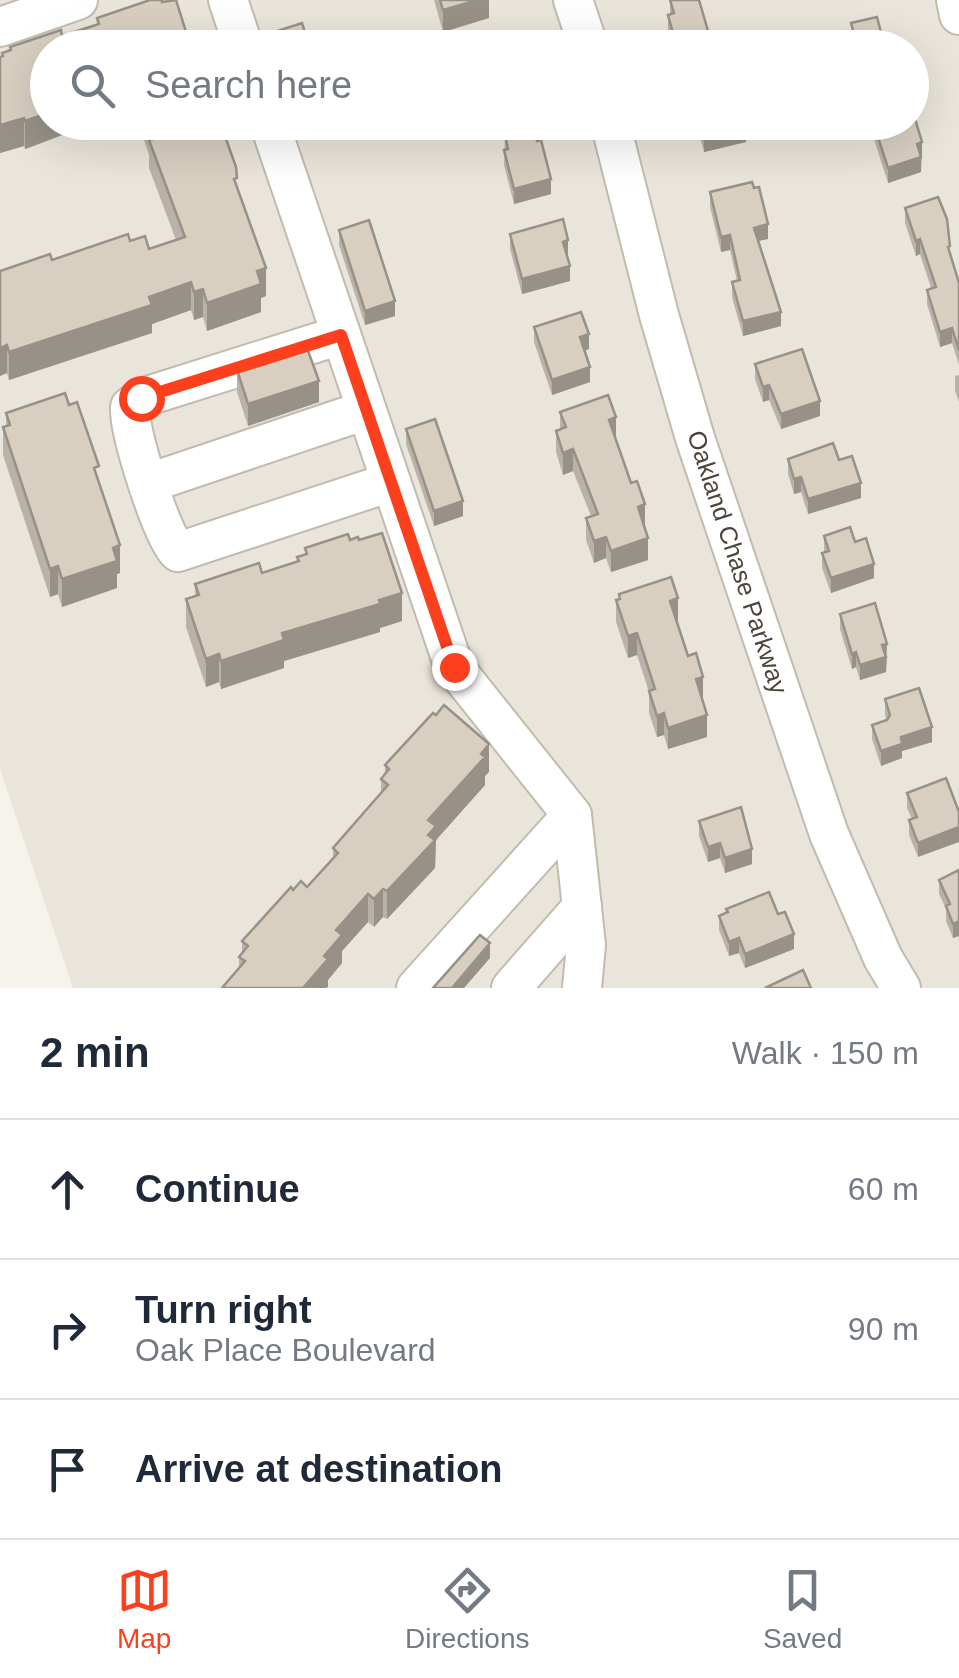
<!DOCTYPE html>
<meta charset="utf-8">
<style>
:root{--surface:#fff;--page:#f2f2f3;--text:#1f2937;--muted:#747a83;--line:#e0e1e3;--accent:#fc3f1d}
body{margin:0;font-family:Helvetica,sans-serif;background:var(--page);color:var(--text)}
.stop{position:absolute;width:30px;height:30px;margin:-22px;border:8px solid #fc3f1d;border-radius:50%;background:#fff}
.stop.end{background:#fc3f1d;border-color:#fff;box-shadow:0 2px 10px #0008}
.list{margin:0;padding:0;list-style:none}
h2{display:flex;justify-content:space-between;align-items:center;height:130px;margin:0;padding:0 40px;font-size:42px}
h2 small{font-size:32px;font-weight:400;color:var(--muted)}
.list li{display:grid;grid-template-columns:65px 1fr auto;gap:30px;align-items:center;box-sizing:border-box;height:140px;padding:0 40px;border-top:2px solid var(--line)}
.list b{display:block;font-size:38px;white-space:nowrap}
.list p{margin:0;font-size:32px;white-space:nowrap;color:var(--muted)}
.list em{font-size:32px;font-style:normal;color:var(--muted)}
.icon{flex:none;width:55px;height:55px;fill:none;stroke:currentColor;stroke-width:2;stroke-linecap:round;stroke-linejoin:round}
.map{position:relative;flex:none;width:959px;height:988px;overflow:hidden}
.search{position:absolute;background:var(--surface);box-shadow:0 10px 40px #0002;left:30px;right:30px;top:30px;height:110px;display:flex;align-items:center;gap:25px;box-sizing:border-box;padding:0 35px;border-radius:55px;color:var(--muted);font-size:38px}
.sheet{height:550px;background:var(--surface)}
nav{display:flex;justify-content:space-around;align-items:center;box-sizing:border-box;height:140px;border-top:2px solid var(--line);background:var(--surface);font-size:28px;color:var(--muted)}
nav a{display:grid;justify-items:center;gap:5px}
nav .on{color:var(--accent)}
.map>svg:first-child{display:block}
</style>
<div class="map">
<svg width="959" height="988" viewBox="0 0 959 988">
<rect width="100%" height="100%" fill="#f6f3ec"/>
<path fill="#eae5da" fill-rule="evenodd" d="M0,0h959v988h-886l-73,-219zM48,48h864v74h-864z"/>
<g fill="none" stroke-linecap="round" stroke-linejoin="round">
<defs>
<g id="minor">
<path d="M228,0l16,48"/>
<path d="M573,0l16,48"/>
<path d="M956,0l3,15"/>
<path d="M0,27l78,-27"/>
<path d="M269,122l185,545 118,148 14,130 -4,43"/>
<path d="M610,122l49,193 36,123 134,396 54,124 18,30"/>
<path d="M341,335l-200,63 -11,9c-2,23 32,130 48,145l213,-70"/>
<path d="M149,483l217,-73"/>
<path d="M416,988l156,-173"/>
<path d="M511,988l71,-81"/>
</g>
</defs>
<use href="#minor" stroke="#c2bbae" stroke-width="42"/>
<use href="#minor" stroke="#fff" stroke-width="38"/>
</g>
<g fill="#bab2a6">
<path d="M150,0l-102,122h48l-62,24 -9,3 -1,-3 -24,7v-96l2,-1v-3l8,-3v-3l52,-11 35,-12v-6z"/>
<path d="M434,0h55v18l-46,14z"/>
<path d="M670,0l40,48h-37l-5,-18v-15h2z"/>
<path d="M138,122h82l46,174 -5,2v14l-54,19 -4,-14 -9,3 -3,-10 -39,14v9l-143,47 -2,-7 -7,3v-105l130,-30 19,8 27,-9 -27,-72v-13z"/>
<path d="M692,122h53l1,20 -42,10 -4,-15 -4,1z"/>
<path d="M872,122h40l10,35 -1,15 -33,11 -16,-50z"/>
<path d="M505,135l32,6 14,53 -37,10 -10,-39z"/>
<path d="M710,192l58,47 -10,2 23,85 -38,10 -11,-39v-15l5,-1 -7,-31 -9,2 -11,-45z"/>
<path d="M905,208l45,47 9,28v82l-7,-22 -12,4 -13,-43v-14l4,-2 -11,-34 -4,2 -11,-33z"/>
<path d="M339,230l56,86 -30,9 -26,-80z"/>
<path d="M510,234l58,21 -1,1 3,25 -48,13 -12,-45z"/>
<path d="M534,327l55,22 -4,2 5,31 -38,13 -18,-53z"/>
<path d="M755,364l65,52 -39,13 -12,-29 -6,2 -8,-23z"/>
<path d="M237,370l82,32 -71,24 -11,-34z"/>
<path d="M959,375v27l-4,-11v-15z"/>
<path d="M560,412l56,27 29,87 3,34 -37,12 -5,-14 -12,5 -8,-23v-22l5,-2 -18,-45 -10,4 -7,-23v-21l4,-2z"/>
<path d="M6,413l93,69 21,91 -3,1v14l-55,19 -4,-13 -8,3 -47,-142v-28l3,-1z"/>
<path d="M406,429l57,87 -29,10 -28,-82z"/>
<path d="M788,459l51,1 22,38 -53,16 -7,-22 -7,2 -6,-20z"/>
<path d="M824,536l31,6 19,36 -43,15 -9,-25v-15l2,-1z"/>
<path d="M350,540l52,81 -22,7v4l-96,29v7l-63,21 -2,-7 -13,5 -20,-60v-28l9,-3v-12l67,-11 35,-12v-4l8,-2v-7z"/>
<path d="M619,594l59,26 -2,1 27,78 4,38 -39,12 -4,-14 -7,2 -8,-24v-21l-12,-37 -9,3 -12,-36v-22l3,-1z"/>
<path d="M840,614l47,44 -1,14 -26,8 -4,-13 -4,2 -12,-40z"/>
<path d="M885,699l47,43 -30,9v7l-21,8 -9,-27v-14l14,-5 -1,-6z"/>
<path d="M385,765l104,7 -4,4v9l-49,55 -1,28 -48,51 -4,-2 -9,10 -6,-5 -26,29v12l-14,17v7l-89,-19v-11l3,-4v-12l51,-51 14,-3 26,-28v-11l48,-55v-14l4,-5z"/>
<path d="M946,778l-28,79 -9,-22v-15l3,-1 -5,-11v-15z"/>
<path d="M699,821l53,43 -27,9 -5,-15 -12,4 -9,-26z"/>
<path d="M959,870v66l-6,2 -7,-17v-12l-7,-15v-14z"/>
<path d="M726,909l52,5 16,35 -49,19 -6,-15 -10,3 -10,-26v-14l7,-3z"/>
</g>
<g fill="#979187">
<path d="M478,0h11v18l-46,14v-22z"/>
<path d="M710,38v10h-32z"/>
<path d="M48,113v9h48l-71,27v-28z"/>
<path d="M24,118v28l-24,7v-28z"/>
<path d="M300,122h17l-17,6z"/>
<path d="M700,122v15l-4,1v-15z"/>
<path d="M746,127v15l-42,10v-14z"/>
<path d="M922,142v15l-5,2v-15z"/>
<path d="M921,157v15l-33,11v-15z"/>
<path d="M551,179v15l-37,10v-15z"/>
<path d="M768,224v15l-14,3v-14z"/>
<path d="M730,235v15l-9,2v-15z"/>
<path d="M920,239v15l-4,2v-15z"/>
<path d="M568,240v15l-5,2v-15z"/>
<path d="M570,266v15l-48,13v-15z"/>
<path d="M266,268v28l-5,2v14l-54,19v-28l50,-32z"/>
<path d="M191,282v28l-39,14v9l-143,47v-28l140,-55z"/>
<path d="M203,289v28l-9,3v-28z"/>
<path d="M395,301v15l-30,9v-14z"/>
<path d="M781,312v14l-38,10v-15z"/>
<path d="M952,328v15l-12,4v-15z"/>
<path d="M589,334v15l-9,3v-15z"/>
<path d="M7,345v28l-7,3v-28z"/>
<path d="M590,367v15l-38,13v-15z"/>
<path d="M319,381v21l-71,24v-22z"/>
<path d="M769,385v15l-6,2v-15z"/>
<path d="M820,401v15l-39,13v-15z"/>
<path d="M616,417v22l-7,-19z"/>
<path d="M573,449v22l-10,4v-22z"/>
<path d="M801,477v15l-7,2v-15z"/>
<path d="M861,483v15l-53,16v-15z"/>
<path d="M463,501v15l-29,10v-15z"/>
<path d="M645,504v22l-7,3v-22z"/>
<path d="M606,537v21l-12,5v-22z"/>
<path d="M648,538v22l-37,12v-21z"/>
<path d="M120,545v28l-3,1v14l-55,19v-28l51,-31z"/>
<path d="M874,564v14l-43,15v-15z"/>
<path d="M58,566v28l-8,3v-28z"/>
<path d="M402,593v28l-22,7v4l-96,29v7l-63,21v-28l61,-28z"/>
<path d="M678,598v22l-8,3v-22z"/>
<path d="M637,633v22l-9,3v-22z"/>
<path d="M887,644l-1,28 -26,8v-15l22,-20z"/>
<path d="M856,652v15l-4,2v-15z"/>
<path d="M219,654v28l-13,5v-28z"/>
<path d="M703,677v22l-7,2v-22z"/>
<path d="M664,713v22l-7,2v-21z"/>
<path d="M707,715v22l-39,12v-21z"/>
<path d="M932,727v15l-30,9v7l-21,8v-15l20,-14z"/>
<path d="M489,744v28l-4,4v9l-49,55 -1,28 -48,51v-28l41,-71z"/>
<path d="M959,827v15l-41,15v-14z"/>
<path d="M720,843v15l-12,4v-15z"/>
<path d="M752,849v15l-27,9v-15z"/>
<path d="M383,889v28l-9,10v-28z"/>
<path d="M368,894v28l-26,29v12l-14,17v7l-2,1h-23l21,-32 12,-26z"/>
<path d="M959,921v15l-6,2v-14z"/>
<path d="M794,934v15l-49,19v-14z"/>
<path d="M739,938v15l-10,3v-14z"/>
<path d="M490,943v15l-26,30h-12z"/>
</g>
<g fill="#d8cfc1" stroke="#979187" stroke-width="2.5">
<path d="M150,0h12v2l14,-2 15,48h-143v65l-23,8 -1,-3 -24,7v-68l3,-1 -1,-3 9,-3 -1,-3 51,-17 1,6 37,-12 -2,-6z"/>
<path d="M440,0h38l-35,10z"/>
<path d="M670,0h29l11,38 -33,10 -9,-33 6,-2z"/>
<path d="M877,17l8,31h-34l-2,-9 6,-2 -4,-14z"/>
<path d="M302,23l8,25h-32l-4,-16z"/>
<path d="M912,109l10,33 -5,2 4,13 -33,11 -15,-46h39z"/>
<path d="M147,122h73l16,45 1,11 -3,1 32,89 -9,3 4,13 -54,19 -4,-14 -9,3 -3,-10 -42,15 3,8 -143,47 -2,-7 -7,3v-77l50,-17 2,6 76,-26 2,7 15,-5 4,13 36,-12 -36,-97 4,-1z"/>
<path d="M700,122h45l1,5 -42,11z"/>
<path d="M533,128l4,13 4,-1 10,39 -37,10 -10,-39 4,-1 -3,-14z"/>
<path d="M752,182l2,6 5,-1 9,37 -14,4 27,84 -38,9 -11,-39 8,-2 -10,-45 -9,2 -11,-45z"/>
<path d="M938,197l9,22 3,27 -2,1 11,36v67l-7,-22 -12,4 -13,-42 9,-3 -16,-48 -4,2 -11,-33z"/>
<path d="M563,219l5,21 -5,2 7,24 -48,13 -12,-45z"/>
<path d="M369,220l26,81 -30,10 -26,-81z"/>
<path d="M581,312l8,22 -9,3 10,30 -38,13 -18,-53z"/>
<path d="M307,348l12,33 -71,23 -11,-34z"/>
<path d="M802,349l18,52 -39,13 -12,-29 -6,2 -8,-23z"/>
<path d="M65,393l4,12 8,-3 22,64 -5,2 26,77 -7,3 4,13 -55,18 -4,-13 -8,3 -47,-142 7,-2 -4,-12z"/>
<path d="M608,395l8,22 -7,3 22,63 6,-2 8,23 -7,3 10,31 -37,13 -5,-14 -12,4 -8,-23 12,-4 -25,-65 -10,4 -7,-22 10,-4 -6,-15z"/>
<path d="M435,419l28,82 -29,10 -28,-82z"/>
<path d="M833,443l6,17 13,-4 9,27 -53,16 -7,-22 -7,2 -6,-20z"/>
<path d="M850,527l5,15 11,-4 8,26 -43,14 -9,-25 7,-2 -5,-15z"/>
<path d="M382,533l20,60 -23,7 1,4 -98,29 2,7 -63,21 -2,-7 -13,5 -20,-60 13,-4 -4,-11 64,-21 3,10 37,-12 -2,-4 10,-3 -2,-6 43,-14 2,6 8,-3 1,3z"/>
<path d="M671,577l7,21 -8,3 18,55 8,-3 7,24 -7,2 11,36 -39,13 -4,-15 -7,3 -8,-25 6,-2 -18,-56 -9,3 -12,-36 4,-1 -1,-5z"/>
<path d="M875,603l12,41 -5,1 4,12 -26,8 -4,-13 -4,2 -12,-40z"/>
<path d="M919,688l13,39 -31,10 1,7 -21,7 -9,-26 15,-5 3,-5 -5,-16z"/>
<path d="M444,705l45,39 -8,10 4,3 -57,63 8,6 -8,9 7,5 -48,51 -4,-2 -9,10 -6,-5 -32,36 6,5 -18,21 4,3 -25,29h-81l23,-27 -6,-4 9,-11 -6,-5 49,-54 2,3 8,-9 6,6 31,-34 -5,-5 55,-63 -7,-6 8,-10 -4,-4 48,-52 3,2z"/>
<path d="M946,778l13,34v15l-41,16 -9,-23 8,-3 -10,-24z"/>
<path d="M741,807l11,42 -27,9 -5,-15 -12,4 -9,-26z"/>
<path d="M959,870v51l-6,3 -7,-18 4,-2 -11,-24z"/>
<path d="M769,892l9,22 7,-2 9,22 -49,20 -6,-16 -10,4 -10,-26 9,-4 -2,-3z"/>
<path d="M480,935l10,8 -38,45h-19z"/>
<path d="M803,970l8,18h-46z"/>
</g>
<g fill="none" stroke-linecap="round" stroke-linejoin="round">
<path stroke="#fc3f1d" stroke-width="12" d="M141,398l200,-63 113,332"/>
</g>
<g text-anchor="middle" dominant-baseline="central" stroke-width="8" stroke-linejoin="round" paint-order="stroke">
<g font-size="25" fill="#4b4439" stroke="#fff">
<text transform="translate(738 562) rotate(72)">Oakland Chase Parkway</text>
</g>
</g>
</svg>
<div class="stop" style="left:141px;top:398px"></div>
<div class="stop end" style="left:454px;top:667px"></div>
<div class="search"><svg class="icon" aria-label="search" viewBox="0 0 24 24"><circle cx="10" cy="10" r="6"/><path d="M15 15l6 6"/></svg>Search here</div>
</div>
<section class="sheet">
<h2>2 min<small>Walk · 150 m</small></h2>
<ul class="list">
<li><svg class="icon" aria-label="ahead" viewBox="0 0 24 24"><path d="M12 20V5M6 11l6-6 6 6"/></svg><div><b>Continue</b></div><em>60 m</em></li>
<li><svg class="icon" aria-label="right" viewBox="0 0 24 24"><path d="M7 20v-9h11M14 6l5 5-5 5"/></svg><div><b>Turn right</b><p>Oak Place Boulevard</p></div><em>90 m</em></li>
<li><svg class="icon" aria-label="arrive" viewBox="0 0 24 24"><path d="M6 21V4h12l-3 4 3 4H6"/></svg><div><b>Arrive at destination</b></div></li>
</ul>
</section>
<nav>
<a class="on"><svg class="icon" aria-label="map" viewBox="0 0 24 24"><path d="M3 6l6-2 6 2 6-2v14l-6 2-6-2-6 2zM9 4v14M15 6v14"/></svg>Map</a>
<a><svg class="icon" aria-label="directions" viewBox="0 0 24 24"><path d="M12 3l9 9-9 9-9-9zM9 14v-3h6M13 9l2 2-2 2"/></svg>Directions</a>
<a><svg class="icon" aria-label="saved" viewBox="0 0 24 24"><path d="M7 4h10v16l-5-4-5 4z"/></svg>Saved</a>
</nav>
